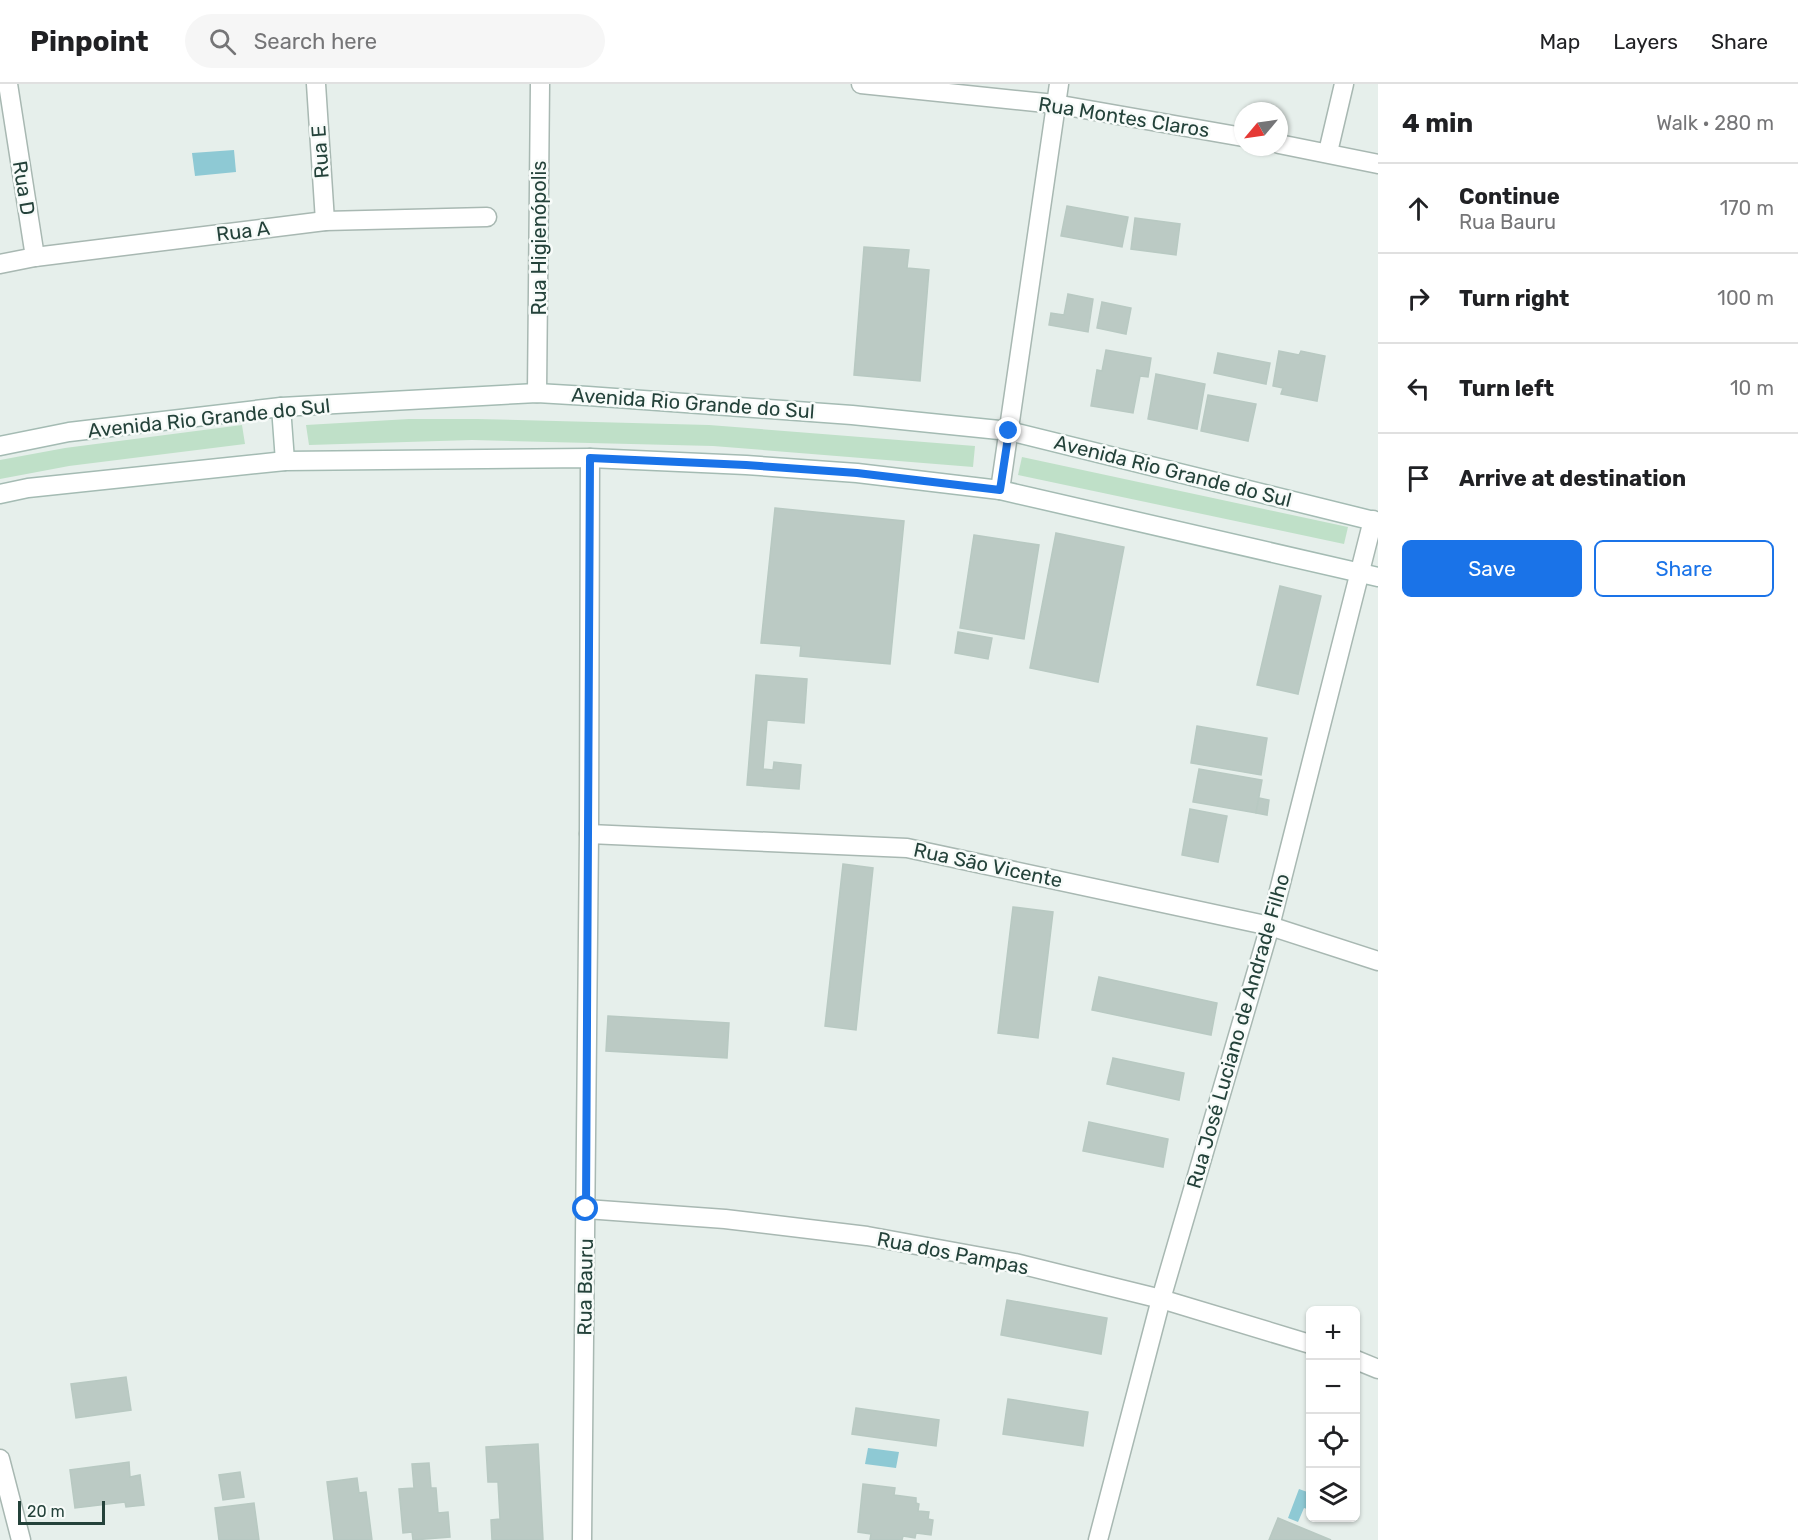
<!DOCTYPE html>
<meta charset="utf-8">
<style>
:root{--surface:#fff;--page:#f6f6f6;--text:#202124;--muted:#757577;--line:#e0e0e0;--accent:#1a73e8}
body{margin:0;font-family:Rubik,sans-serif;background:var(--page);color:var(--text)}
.controls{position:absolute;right:18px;bottom:18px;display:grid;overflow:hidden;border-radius:9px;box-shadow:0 2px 4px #0004}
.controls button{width:54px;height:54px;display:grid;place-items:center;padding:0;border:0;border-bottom:2px solid var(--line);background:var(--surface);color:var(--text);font:30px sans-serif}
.compass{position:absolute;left:1234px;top:18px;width:54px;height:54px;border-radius:50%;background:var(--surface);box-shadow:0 2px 4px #0004;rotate:241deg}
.scale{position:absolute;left:18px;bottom:15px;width:87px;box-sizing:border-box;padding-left:6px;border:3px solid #24423a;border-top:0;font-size:16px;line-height:21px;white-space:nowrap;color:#24423a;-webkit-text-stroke:4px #f7fbf9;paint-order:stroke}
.stop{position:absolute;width:18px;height:18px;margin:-14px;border:4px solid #1a73e8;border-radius:50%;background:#fff}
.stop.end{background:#1a73e8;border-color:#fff;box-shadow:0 2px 6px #0008}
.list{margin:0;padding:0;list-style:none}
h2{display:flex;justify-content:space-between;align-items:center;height:78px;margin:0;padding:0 24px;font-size:26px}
h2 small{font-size:20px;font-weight:400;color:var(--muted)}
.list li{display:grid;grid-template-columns:39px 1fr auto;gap:18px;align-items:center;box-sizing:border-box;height:90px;padding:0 24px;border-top:2px solid var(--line)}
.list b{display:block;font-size:22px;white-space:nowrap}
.list p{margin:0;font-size:20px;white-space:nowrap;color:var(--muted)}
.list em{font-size:20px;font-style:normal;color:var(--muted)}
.actions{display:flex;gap:12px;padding:18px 24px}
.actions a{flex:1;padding:14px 0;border:2px solid var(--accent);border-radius:9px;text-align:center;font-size:21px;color:var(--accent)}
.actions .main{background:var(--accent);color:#fff}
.icon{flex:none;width:33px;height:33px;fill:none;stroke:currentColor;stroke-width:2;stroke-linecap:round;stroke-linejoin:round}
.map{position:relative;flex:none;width:1378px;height:1456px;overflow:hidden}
header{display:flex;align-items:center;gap:36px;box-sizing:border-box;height:84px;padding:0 30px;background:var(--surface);border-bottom:2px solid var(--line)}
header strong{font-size:28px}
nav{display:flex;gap:33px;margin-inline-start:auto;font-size:21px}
.search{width:420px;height:54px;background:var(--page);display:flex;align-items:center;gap:15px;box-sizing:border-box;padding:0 21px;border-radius:33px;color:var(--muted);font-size:22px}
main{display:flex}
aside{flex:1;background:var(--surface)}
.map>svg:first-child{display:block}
</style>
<header>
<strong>Pinpoint</strong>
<div class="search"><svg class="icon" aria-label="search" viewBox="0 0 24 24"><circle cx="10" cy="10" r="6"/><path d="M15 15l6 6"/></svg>Search here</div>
<nav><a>Map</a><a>Layers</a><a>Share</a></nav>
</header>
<main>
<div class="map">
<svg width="1378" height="1456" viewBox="0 0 1378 1456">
<rect width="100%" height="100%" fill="#e6efeb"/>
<g fill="#bfe0c8">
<path d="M409,335h68l232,6 266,21 -2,21 -260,-21 -241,-6 -163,5 -3,-20z"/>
<path d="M242,341l3,19 -176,22 -69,13v-19l65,-12z"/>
<path d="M1022,373l326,70 -4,17 -326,-69z"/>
</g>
<g fill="#8ec9d4">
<path d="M234,66l2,22 -41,4 -3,-23z"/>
<path d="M868,1364l31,4 -3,16 -31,-4z"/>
<path d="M1299,1405l11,4v17l-6,-2 -6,14 -10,-4z"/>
</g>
<g fill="#bbcac4" stroke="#b8c9c2" stroke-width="1.5">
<path d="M1067,122l61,11 -6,30 -61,-11z"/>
<path d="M1135,134l45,6 -4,31 -45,-6z"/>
<path d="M864,163l45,3 -2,18 22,2 -9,111 -66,-6z"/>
<path d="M1068,210l25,5 -5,33 -39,-7 2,-12 13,2z"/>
<path d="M1102,218l29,6 -5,26 -29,-6z"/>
<path d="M1106,266l45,8 -3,19 -8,-1 -7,37 -42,-7 6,-36 5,1z"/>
<path d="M1279,267l20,4 2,-4 24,5 -8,45 -36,-7 2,-6 -10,-2z"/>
<path d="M1218,269l52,10 -4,21 -52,-11z"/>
<path d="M1156,290l49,10 -8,45 -49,-10z"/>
<path d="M1208,311l48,9 -8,37 -47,-10z"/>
<path d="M775,424l129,13 -14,143 -90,-8 1,-10 -40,-3z"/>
<path d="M1056,449l68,14 -26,135 -68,-14z"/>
<path d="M974,451l65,10 -15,94 -64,-11z"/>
<path d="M1280,502l41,10 -23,98 -41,-9z"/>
<path d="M958,548l34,6 -4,21 -33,-6z"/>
<path d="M756,591l51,4 -3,44 -37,-3 -4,49 10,1 1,-8 27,3 -2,24 -52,-4z"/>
<path d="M1197,642l70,12 -6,37 -70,-12z"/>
<path d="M1199,685l63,11 -6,33 -63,-11z"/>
<path d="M1259,714l10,2 -2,15 -11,-2z"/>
<path d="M1190,725l37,7 -9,46 -36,-7z"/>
<path d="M843,780l30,4 -17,162 -31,-4z"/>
<path d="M1013,823l40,5 -15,126 -40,-5z"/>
<path d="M1099,893l118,26 -6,32 -119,-25z"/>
<path d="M608,932l121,7 -2,35 -121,-7z"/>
<path d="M1113,974l71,15 -5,27 -72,-16z"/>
<path d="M1089,1038l79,17 -5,28 -80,-16z"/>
<path d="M1007,1216l100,18 -6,36 -100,-19z"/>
<path d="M126,1293l5,33 -55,8 -5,-34z"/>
<path d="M1008,1315l80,13 -5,34 -80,-12z"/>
<path d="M856,1324l83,12 -3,26 -84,-12z"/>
<path d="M538,1360l5,96h-51l-1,-20 9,-1 -2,-37h-10l-2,-35z"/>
<path d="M129,1378l1,15 10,-2 4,30 -18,2 -1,-5 -50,6 -5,-38z"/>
<path d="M429,1379l2,25h5l2,25 10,-1 2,25 -37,3 -1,-8 -9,1 -4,-44 15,-1 -2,-24z"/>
<path d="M240,1388l4,25 -21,3 -4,-25z"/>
<path d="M357,1394l2,15 7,-1 6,48h-38l-7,-58z"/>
<path d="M863,1400l32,4 -1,7 22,3v5l3,1 -1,7 11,1 -1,7 5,1 -2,15 -15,-2 -1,5 -12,-2 -1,4h-32l1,-6 -13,-2z"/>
<path d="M254,1419l5,37h-40l-4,-32z"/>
<path d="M1278,1434l53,22h-62z"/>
</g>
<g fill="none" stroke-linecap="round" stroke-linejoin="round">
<defs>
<g id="street">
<path d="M8,0l27,173"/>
<path d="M316,0l9,137"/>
<path d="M861,0l194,20 188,33"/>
<path d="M1279,60l99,20"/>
<path d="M1328,68l16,-68"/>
<path d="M0,180l35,-7 290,-36 162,-4"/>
<path d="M537,309l3,-309"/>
<path d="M1000,406l59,-406"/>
<path d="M589,750l318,14 363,78 108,35"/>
<path d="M586,1125l139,10 142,17 148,27 146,36 149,45"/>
<path d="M1356,1276l22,9"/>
<path d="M0,1375l21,81"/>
<path d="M582,1456l7,-706 1,-376"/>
<path d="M1098,1456l63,-241 109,-373 103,-406"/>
</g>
<g id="secondary">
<path d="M281,323l4,54"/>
<path d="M0,362l69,-14 212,-25 256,-14 51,3 264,19 157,16 369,91"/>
<path d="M0,410l28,-6 257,-27 305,-3 156,7 111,8 143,17 378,87"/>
</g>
</defs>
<use href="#street" stroke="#a8b8b2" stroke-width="21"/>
<use href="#secondary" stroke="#a4bbb3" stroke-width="21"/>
<use href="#street" stroke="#fff" stroke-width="18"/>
<use href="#secondary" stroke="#fff" stroke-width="18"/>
</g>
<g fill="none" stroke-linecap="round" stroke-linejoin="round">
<path stroke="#1a73e8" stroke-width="8" d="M586,1125l4,-751 156,7 111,8 143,17 9,-59"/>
</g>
<g text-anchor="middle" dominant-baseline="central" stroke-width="5" stroke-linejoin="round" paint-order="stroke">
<g font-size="20" fill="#24423a" stroke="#f7fbf9">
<text transform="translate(1124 33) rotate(9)">Rua Montes Claros</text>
<text transform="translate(320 68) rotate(-94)">Rua E</text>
<text transform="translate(24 104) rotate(81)">Rua D</text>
<text transform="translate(243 147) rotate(-7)">Rua A</text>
<text transform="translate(539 154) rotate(-90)">Rua Higienópolis</text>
<text transform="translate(693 319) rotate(4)">Avenida Rio Grande do Sul</text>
<text transform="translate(209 334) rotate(-6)">Avenida Rio Grande do Sul</text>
<text transform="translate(1173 387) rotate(14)">Avenida Rio Grande do Sul</text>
<text transform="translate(988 781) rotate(12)">Rua São Vicente</text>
<text transform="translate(1238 947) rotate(-74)">Rua José Luciano de Andrade Filho</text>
<text transform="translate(953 1169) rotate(11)">Rua dos Pampas</text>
<text transform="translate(585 1203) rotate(-89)">Rua Bauru</text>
</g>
</g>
</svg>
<div class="controls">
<button>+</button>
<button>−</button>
<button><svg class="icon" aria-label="locate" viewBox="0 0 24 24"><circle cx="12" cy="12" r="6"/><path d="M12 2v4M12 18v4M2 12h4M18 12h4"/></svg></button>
<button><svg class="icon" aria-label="layers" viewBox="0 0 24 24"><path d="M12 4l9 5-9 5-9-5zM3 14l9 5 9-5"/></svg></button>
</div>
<svg class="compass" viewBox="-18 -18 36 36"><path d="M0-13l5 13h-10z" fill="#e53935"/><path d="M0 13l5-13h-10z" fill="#757577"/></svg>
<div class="scale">20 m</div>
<div class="stop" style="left:586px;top:1125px"></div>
<div class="stop end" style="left:1009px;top:347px"></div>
</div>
<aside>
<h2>4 min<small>Walk · 280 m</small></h2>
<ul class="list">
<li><svg class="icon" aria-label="ahead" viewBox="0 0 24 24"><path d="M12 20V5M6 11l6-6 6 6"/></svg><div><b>Continue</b><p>Rua Bauru</p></div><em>170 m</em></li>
<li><svg class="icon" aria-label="right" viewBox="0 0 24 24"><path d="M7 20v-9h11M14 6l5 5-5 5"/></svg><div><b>Turn right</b></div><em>100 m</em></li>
<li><svg class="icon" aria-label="left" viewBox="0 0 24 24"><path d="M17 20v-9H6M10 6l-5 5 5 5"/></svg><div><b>Turn left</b></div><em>10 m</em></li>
<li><svg class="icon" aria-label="arrive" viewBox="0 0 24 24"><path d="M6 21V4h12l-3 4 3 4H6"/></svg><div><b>Arrive at destination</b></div></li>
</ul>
<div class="actions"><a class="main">Save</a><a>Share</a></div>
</aside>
</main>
